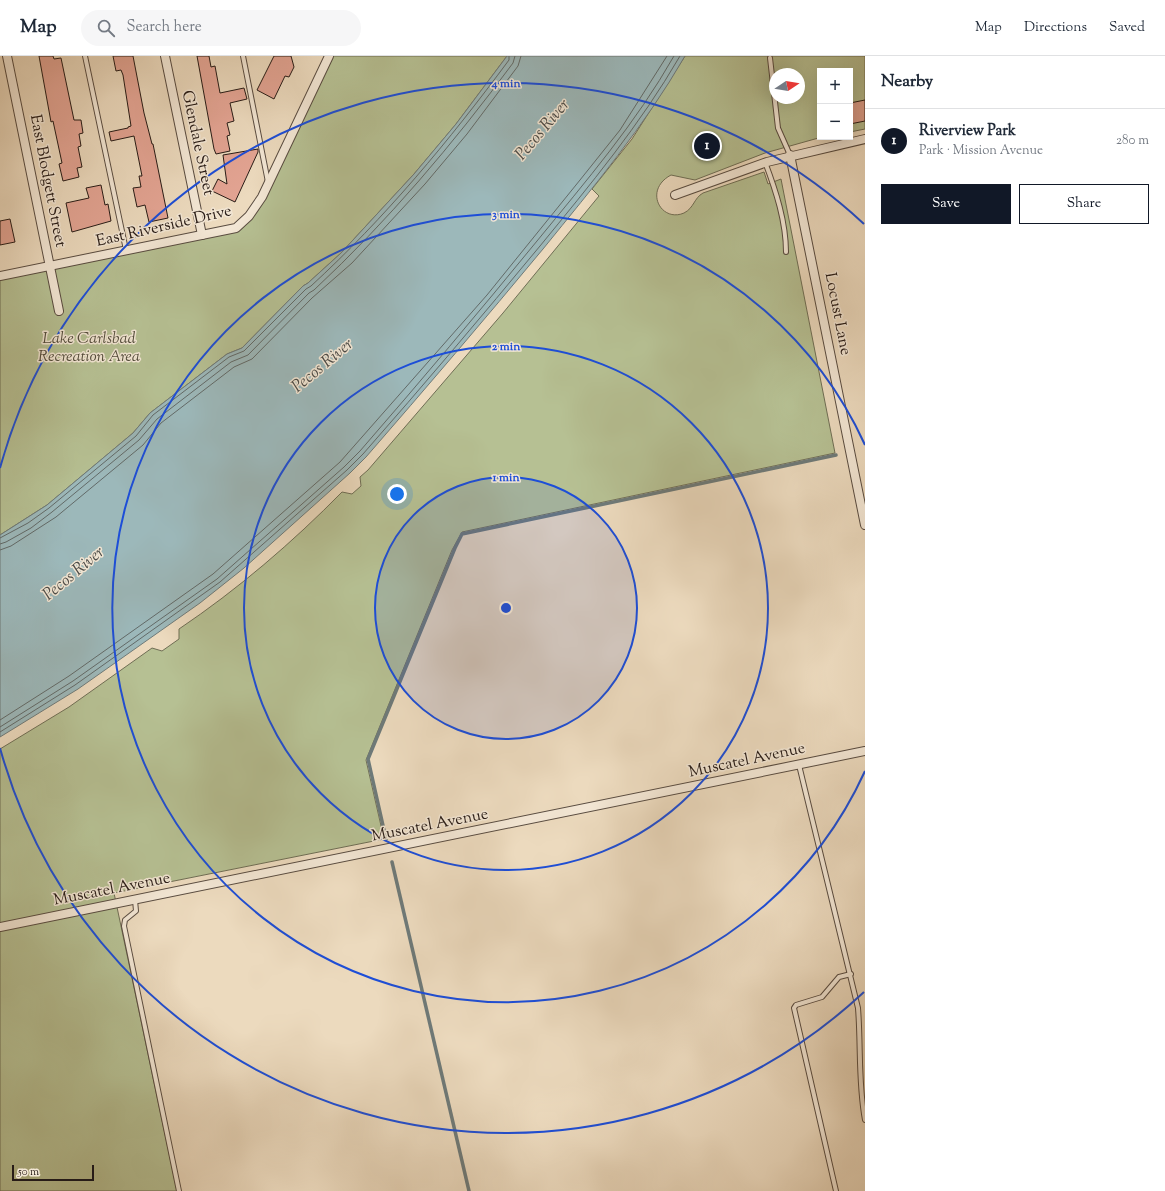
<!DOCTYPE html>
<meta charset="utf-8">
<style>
:root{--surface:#fff;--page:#f6f6f7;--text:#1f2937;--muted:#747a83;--line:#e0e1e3;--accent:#111827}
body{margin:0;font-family:"Sorts Mill Goudy",serif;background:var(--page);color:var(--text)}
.controls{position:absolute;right:12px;top:12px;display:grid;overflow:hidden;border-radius:0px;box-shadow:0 4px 16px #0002}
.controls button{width:36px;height:36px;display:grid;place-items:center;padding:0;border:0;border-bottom:1px solid var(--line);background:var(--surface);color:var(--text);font:20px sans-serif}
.compass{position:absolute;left:769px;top:12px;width:36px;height:36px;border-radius:50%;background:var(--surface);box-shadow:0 4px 16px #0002;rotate:78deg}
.scale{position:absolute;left:12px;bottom:10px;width:82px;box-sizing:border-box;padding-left:4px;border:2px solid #281c17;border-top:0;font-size:11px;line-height:14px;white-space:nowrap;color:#281c17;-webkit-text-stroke:3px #f3e7d5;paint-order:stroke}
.you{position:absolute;left:397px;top:438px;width:14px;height:14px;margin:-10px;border:3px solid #fff;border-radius:50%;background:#1a73e8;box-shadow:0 0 0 6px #1a73e833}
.badge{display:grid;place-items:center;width:26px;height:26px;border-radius:50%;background:var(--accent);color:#fff;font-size:13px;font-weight:700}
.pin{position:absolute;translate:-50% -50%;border:2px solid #fff;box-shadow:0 1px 4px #0006}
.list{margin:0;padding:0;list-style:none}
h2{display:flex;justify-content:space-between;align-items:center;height:52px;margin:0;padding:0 16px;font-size:17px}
h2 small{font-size:13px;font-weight:400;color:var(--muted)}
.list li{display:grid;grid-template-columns:26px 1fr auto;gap:12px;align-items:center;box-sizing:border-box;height:64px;padding:0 16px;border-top:1px solid var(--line)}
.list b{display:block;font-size:15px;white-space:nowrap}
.list p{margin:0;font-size:13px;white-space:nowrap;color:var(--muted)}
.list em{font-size:13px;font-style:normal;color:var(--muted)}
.actions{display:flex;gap:8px;padding:12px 16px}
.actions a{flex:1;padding:9px 0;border:1px solid var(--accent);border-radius:0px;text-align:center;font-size:14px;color:var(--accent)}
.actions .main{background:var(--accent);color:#fff}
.icon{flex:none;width:22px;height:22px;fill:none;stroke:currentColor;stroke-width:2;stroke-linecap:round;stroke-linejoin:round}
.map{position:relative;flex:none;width:865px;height:1135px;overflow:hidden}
header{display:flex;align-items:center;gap:24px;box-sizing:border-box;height:56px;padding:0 20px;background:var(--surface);border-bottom:1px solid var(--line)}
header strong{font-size:19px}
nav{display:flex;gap:22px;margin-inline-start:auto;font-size:14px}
.search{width:280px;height:36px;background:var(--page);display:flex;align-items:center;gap:10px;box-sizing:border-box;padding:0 14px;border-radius:22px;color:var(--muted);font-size:15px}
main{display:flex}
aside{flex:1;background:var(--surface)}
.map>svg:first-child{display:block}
</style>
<header>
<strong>Map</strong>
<div class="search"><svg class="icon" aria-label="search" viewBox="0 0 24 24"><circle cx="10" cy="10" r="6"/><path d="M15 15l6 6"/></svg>Search here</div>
<nav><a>Map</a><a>Directions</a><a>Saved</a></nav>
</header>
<main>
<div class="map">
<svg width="865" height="1135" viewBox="0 0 865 1135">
<rect width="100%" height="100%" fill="#ecdabe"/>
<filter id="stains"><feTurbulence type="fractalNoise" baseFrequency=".005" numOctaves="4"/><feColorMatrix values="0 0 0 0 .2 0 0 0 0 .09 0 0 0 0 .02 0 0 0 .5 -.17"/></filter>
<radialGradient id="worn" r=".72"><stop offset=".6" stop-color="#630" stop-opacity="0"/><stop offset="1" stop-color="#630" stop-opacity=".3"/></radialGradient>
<g fill="#b6c093" stroke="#6f6e55" fill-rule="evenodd">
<path d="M329,0h178l-51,68 -42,50 -73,79 -33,30 -5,3 -61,62 -15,6 -77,59 -17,20 -86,72 -47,30v-259l236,-48 13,-12z"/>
<path d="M685,0h180v73l-15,3v-61h-30v66h2l-57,16 -70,27 -24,-5c-28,15 -10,48 13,38 10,-5 10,-15 19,-20l61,-21 4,12 13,-5 54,274 -373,79 -10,18 -86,210 18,79 -270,54 63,298h-177v-442l69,-42 83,-59 10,3 17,-12v-10c58,-39 114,-87 163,-137l10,2 9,-8 -1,-9 8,-7 135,-157 96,-117 -7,-7 40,-50zM775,18h24v24h-24z"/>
</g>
<path fill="#9cb8ba" stroke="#6e7a79" d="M507,0h178c-41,71 -91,130 -142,193 -58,70 -117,139 -177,208l-16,16 -106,95 -44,35 -122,86 -78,48v-202l47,-30 86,-72 17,-20 77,-59 15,-6 61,-62 5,-3 33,-30 73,-79 42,-50z"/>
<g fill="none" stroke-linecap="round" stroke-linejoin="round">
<g stroke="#626a68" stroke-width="1">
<path d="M0,482l28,-15 21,-15 87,-72 17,-21 76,-58 15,-6 62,-62 5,-3c74,-68 138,-145 198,-226v-4"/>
<path d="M0,488l6,-2 25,-14 21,-16 87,-72 18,-21 74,-57 17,-7 61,-62 5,-3c74,-69 139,-146 199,-227l2,-7"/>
<path d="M0,494l11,-4 45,-29 87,-72 18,-22 73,-56 18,-8 60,-61 40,-35 73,-79 42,-50 51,-68 3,-10"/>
<path d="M0,664l69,-44 144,-102 127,-112 147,-167 93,-115 40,-50 47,-74"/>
<path d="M0,671l73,-46 144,-102 127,-112 16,-16c60,-69 119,-139 177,-210 49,-60 99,-118 137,-185"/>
<path d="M0,676l75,-47 145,-103 127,-112 16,-16c60,-68 119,-138 177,-208 50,-61 100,-121 140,-190"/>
</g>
<g stroke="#6e7a79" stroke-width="3.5">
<path d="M386,783l-18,-80 87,-211 7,-14 374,-79"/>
<path d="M392,806l77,329"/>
</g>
</g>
<g fill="#e3a493" stroke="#281c17">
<path d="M39,0h14l1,3 7,-1 13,62h7l2,13 -4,1 2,12 -3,1 4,20 -5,1 2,9 -16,4 -4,-17 3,-1 -9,-42 -2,1z"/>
<path d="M113,0h20l11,57 8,31h1l15,74 -19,4 -4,-17 -8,2 -4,-19 8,-1 -2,-11h3l-8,-40 -23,5 -2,-9 19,-4v-1l3,-1 -8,-51 -2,-5 -5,1z"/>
<path d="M197,0h12l2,11 4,-1 5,27 24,-5 3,11 -17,4 4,18 -7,2 3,12 -3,1 3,15 -14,3 -2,-5z"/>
<path d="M274,0h17l3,11 -5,10 -4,-1 -11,23 -17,-9z"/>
<path d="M865,44v21l-15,3v-21z"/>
<path d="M258,93v3l-23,50 -23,-11 6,-12 9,5 -4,-29z"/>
<path d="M101,129l4,20 3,-1 3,17 -39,11 -6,-29 23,-5 -3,-10z"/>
<path d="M10,163l5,23 -15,3v-24z"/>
</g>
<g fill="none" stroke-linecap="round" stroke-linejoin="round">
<defs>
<g id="lane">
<path d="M85,0l41,194"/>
<path d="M243,0l25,126"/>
<path d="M770,2l8,70 12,27"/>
<path d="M765,106c11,29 21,60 21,90"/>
<path d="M799,709l59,243c3,38 0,75 7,112"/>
<path d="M135,844l1,11 -11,9 -1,6 55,265"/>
<path d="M836,1135l-42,-183 2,-3 26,-8 17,-20 12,-3"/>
</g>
<g id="street">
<path d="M7,0l52,255"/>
<path d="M165,0l37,179"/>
<path d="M790,99l75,370"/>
<path d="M675,139l92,-33 98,-23"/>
<path d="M0,220l236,-48 13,-12 13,-19 67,-141"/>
<path d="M0,871l865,-176"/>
</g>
</defs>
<use href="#lane" stroke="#594c41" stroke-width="6"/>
<use href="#street" stroke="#594c41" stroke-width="10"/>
<use href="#lane" stroke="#f3e7d5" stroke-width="4"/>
<use href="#street" stroke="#f3e7d5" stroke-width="8"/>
</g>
<circle cx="506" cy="552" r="131" fill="#1d4ed8" fill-opacity=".12"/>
<g fill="none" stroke="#1d4ed8" stroke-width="2">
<circle cx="506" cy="552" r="131"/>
<circle cx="506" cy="552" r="262"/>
<path d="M865 715A394 394 0 1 1 865 389"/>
<path d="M864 936A525 525 0 0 1 0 692M0 412A525 525 0 0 1 864 168"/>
</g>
<g text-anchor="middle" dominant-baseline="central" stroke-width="3" stroke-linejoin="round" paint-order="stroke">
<g font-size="16" fill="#281c17" stroke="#f3e7d5">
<text transform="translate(197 87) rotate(78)">Glendale Street</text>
<text transform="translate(47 125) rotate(79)">East Blodgett Street</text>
<text transform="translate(164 171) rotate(-13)">East Riverside Drive</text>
<text transform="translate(837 258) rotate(79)">Locust Lane</text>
<text transform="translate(747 705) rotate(-12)">Muscatel Avenue</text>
<text transform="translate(430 770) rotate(-11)">Muscatel Avenue</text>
<text transform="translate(112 834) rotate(-11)">Muscatel Avenue</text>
</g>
<g font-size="16" font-style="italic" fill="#534d3c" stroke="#f3e7d5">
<text x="89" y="283">Lake Carlsbad<tspan x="89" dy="18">Recreation Area</tspan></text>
</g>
<g font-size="17" font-style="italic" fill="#4b4b48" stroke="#f3e7d5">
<text transform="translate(543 74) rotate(-50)">Pecos River</text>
<text transform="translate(323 310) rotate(-40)">Pecos River</text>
<text transform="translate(74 518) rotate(-40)">Pecos River</text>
</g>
</g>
<circle cx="506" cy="552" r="6" fill="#1d4ed8" stroke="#f3e7d5" stroke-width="2"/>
<g font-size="12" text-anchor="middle" font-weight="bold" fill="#1d4ed8" stroke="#f3e7d5" stroke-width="3" stroke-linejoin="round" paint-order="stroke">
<text x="506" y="31">4 min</text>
<text x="506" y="162">3 min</text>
<text x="506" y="294">2 min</text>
<text x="506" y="425">1 min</text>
</g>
<rect width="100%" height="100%" filter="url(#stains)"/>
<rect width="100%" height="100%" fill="url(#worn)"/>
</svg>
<div class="controls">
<button>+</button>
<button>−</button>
</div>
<svg class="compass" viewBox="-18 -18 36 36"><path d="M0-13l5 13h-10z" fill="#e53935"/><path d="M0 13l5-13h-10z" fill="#747a83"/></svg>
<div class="scale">50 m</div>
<div class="you"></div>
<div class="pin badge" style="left:707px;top:90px">1</div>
</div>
<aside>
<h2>Nearby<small></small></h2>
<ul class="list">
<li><span class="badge">1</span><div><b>Riverview Park</b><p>Park · Mission Avenue</p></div><em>280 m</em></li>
</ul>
<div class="actions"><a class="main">Save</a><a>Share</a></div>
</aside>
</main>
